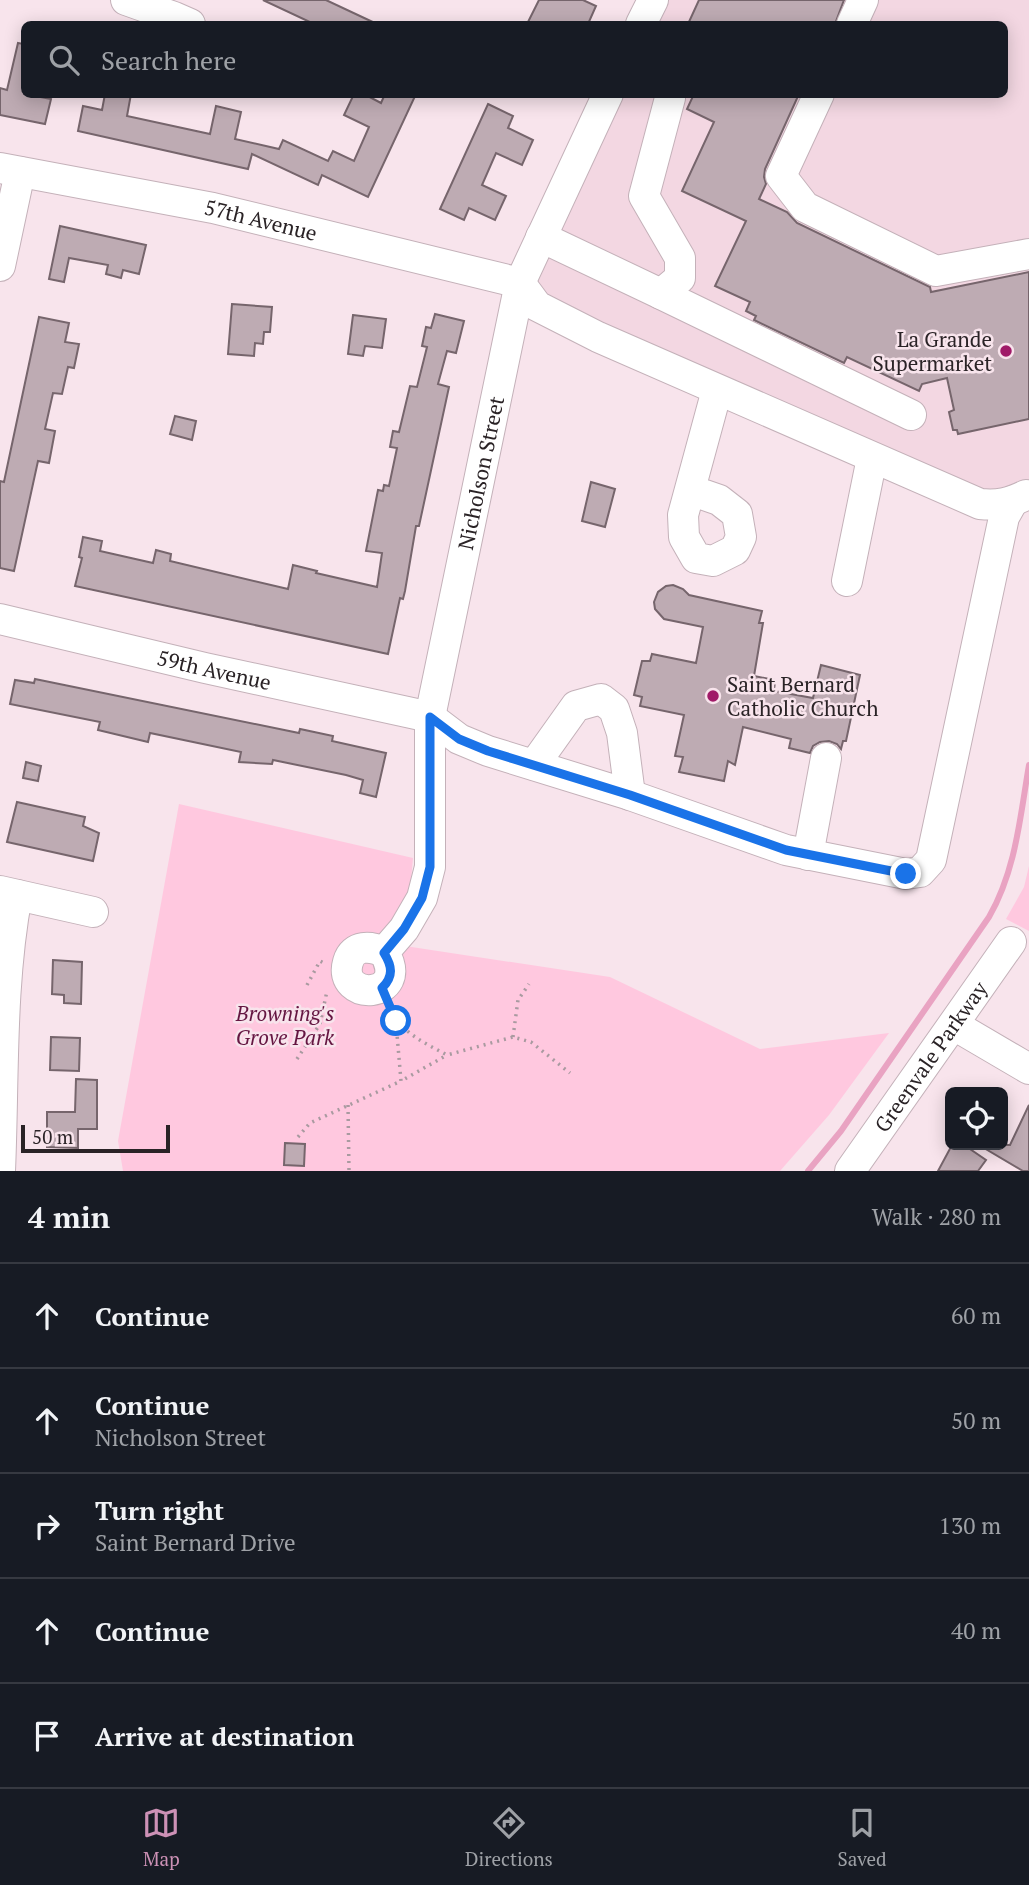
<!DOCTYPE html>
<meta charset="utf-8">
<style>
:root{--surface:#171b24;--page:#242831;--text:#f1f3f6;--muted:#9ea1a6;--line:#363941;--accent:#cd91b6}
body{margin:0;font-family:"PT Serif",serif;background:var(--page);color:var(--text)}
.controls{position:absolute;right:21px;bottom:21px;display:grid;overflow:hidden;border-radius:10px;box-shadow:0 4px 18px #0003}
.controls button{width:63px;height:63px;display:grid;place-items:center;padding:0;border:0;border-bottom:2px solid var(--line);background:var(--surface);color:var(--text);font:35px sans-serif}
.scale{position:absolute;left:21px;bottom:18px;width:149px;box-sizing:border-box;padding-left:7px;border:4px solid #2a2326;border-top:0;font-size:19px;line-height:24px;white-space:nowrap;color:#2a2326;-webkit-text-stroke:5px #f8e4ec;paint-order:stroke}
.stop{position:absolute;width:21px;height:21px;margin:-16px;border:5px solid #1a73e8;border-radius:50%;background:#fff}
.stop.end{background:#1a73e8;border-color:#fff;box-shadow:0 2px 7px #0008}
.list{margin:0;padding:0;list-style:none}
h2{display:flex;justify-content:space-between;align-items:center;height:91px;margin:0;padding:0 28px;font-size:30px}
h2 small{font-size:23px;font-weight:400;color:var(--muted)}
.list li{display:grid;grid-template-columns:46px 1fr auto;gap:21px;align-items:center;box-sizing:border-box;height:105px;padding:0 28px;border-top:2px solid var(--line)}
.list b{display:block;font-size:26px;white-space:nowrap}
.list p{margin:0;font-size:23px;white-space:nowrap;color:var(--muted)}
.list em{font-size:23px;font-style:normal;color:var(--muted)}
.icon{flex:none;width:38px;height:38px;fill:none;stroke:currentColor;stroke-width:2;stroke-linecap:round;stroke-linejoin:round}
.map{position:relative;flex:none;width:1029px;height:1171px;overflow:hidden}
.search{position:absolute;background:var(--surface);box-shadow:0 4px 18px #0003;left:21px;right:21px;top:21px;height:77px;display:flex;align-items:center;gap:18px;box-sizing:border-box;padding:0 24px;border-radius:10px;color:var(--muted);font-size:26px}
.sheet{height:616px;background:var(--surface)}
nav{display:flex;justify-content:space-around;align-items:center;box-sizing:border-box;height:98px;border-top:2px solid var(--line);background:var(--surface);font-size:19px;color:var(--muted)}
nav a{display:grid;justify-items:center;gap:4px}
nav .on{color:var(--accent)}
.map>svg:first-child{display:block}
</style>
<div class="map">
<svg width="1029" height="1171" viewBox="0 0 1029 1171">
<rect width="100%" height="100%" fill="#f8e4ec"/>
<path fill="#f3d7e2" d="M653,0h376v493l-16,8 -141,-43 -352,-175 88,-188 396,-1v-70h-363z"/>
<g fill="#ffc8df">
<path d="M179,804l234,54 -8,88 205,31 150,72 129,-16 -60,82 -49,56h-657l-5,-30z"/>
<path d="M1029,866v65l-23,-12 18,-32z"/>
</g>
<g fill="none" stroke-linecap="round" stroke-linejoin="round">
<path stroke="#e9a3c2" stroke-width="6" d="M808,1171l33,-40 148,-214c27,-47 31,-100 40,-152"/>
</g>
<g fill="#beabb3" stroke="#76656c" stroke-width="2">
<path d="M263,0h63l51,24h-63z"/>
<path d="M539,0h44l13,6 -8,18h-61z"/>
<path d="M699,0h145l-9,24h-147z"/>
<path d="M18,43l6,1v50l27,5 -6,25 -45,-9v-27l7,2z"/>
<path d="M105,94h26l-4,22 83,18 6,-28 25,6 -6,27 44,10 4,-9 45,21 5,-10 21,10 15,-34 -25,-12 10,-21h10l17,9 4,-9h31l-48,103 -46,-22 -4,10 -66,-31 -4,15 -170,-38 5,-25 19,4z"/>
<path d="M694,94h105l-34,75 -1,8 2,7 -7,15 28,13 10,11 133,64 1,5 98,-20v147l-71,15 -1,-4h-4l-4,-18 5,-2 -7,-32 -25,6 -3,7 -72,-34 -3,6 -90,-43 2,-4 -10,-5 4,-9 -35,-16 31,-65 -64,-30 32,-69 -27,-13z"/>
<path d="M488,104l25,12 -5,12 25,12 -11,25 -26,-12 -14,32 24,11 -11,24 -26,-12 -5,12 -24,-11z"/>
<path d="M60,226l86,19 -7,29 -16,-4 -2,8 -15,-4 2,-9 -39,-7 -5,24 -15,-3z"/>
<path d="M232,304l40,3 -2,25h-6l-1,12 -8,-1 -1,13 -26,-2z"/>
<path d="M435,314l29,7 -8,32 -9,-2 -9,33 11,3 -30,139h-3l-11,65 -2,8 -3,-1 -12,56 -313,-68 7,-28 -3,-1 4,-20 19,4 -2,10 53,12 3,-13 15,4 -1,7 118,28 5,-24 24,6 -1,2 61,14 5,-34 -16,-2 12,-61 5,1 1,-6 5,1 8,-38 -7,-1 3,-16 6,1 11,-46 7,1 10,-40 -5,-1 4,-19 5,1z"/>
<path d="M353,315l33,4 -4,29 -17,-2 -2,10 -15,-2z"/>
<path d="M39,317l30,6 -4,19 14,2 -5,24 -6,-1 -6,27 -9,-1 -8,36 10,2 -6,32 -11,-2 -24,110 -14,-3v-87l4,1 1,-5z"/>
<path d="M175,416l21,5 -4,19 -22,-6z"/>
<path d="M591,482l24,7 -10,38 -23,-6z"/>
<path d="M673,585l10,4 6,6 73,16 -3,12h4l-9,53 21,4 -1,11 39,7 8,-33 39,10 -14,66h-3l-2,8 -4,-5 -8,-3 -9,1 -7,4 -3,7 -21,-5 2,-9 -48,-12 -8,38 -7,-4 -4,20 -45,-9 4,-15 -8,-1 9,-41 -44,-9 2,-9 -8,-2 8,-34h8l2,-7 44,9 7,-36 -39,-8 -9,-10 -1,-7 4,-10 8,-6z"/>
<path d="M35,679l264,54 1,-4 33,7 -1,5 54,12 -10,44 -16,-4 3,-13 -17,-5 -73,-15 -1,4 -33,-2 2,-10 -91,-19 -2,9 -50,-12 2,-8 -90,-18 5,-24 19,3z"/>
<path d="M26,762l15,4 -3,15 -15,-3z"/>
<path d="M17,802l68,15 -2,9 16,7 -6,28 -86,-19z"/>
<path d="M53,960l29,2 -1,42 -17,-1v-8l-12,-1z"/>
<path d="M51,1037l29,1 -1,33 -29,-1z"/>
<path d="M76,1079l21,1v49h-19v19l-31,-1v-35h28z"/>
<path d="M1029,1105v66h-6l-44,-26h31z"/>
<path d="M285,1143l20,1 -1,22 -20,-1z"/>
<path d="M952,1145h12l22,15 -8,11h-40z"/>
</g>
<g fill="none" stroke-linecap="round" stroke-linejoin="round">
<defs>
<g id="minor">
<path d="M126,0l48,17 16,7"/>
<path d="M641,24l12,-24"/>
<path d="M852,24l11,-24"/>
<path d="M819,94l-38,82 24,31 131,64 93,-17"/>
<path id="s1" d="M0,168l213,40 307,75 17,23 61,31 382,167c18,2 30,-1 46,-9"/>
<path d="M541,237l120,57 19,-16v-20l-36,-62 26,-98"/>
<path d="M0,266l20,-94"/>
<path d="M661,294l250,121"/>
<path d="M690,490l29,10 18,14 4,23 -6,13 -22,11 -17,-3 -12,-21 -1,-22 34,-125"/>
<path d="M847,581l25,-123"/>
<path id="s2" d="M0,619l205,49 225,49 29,22 29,12 142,44 156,55 120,24 14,-2 11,-12 73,-343 9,-16"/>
<path d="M534,765l42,-59 25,-7 13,10 8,24 8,62"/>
<path d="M808,855l18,-97"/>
<path d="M0,891l93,21"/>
<path id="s3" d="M384,952c28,48 -48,50 -36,10 5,-18 23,-16 36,-10l20,-23 18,-31 8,-31v-150l90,-434 88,-189"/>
<path d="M954,1025l75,44"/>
<path d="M0,1171c4,-93 0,-185 17,-276"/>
<path id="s4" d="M850,1171l161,-229"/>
</g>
</defs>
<use href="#minor" stroke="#c4b1b9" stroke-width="32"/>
<g stroke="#a99aa0" stroke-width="3.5" stroke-dasharray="2 5" stroke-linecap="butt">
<path d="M307,985l13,-24 4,2"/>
<path d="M391,1009c10,24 34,34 56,46l66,-18 18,5 39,31"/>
<path d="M396,1023l5,58 46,-26"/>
<path d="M513,1037l5,-37 11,-16"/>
<path d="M297,1059l23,-35 7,-33"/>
<path d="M348,1105l1,66"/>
<path d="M298,1137l12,-14 91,-42"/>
</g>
<use href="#minor" stroke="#fff" stroke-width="30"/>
</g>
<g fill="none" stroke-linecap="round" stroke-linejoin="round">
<path stroke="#1a73e8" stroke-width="9" d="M396,1021l-14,-33c12,-12 10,-22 2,-35l20,-24 18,-31 8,-31v-150l29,22 29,12 142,44 156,55 120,24"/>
</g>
<g fill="#a01a68" stroke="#f8e4ec" stroke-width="2.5">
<circle cx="1006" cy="351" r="7"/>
<circle cx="713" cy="696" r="7"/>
</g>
<g text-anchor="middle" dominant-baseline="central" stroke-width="5" stroke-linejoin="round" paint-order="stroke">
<g font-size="21" fill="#2a2326" stroke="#f8e4ec">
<text stroke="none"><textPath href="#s1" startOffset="266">57th Avenue</textPath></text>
<text stroke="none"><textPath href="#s3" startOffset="635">Nicholson Street</textPath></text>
<text stroke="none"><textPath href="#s2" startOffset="220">59th Avenue</textPath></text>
<text stroke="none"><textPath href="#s4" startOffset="140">Greenvale Parkway</textPath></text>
</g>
<g font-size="21" fill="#2a2326" stroke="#f8e4ec" text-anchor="end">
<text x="992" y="339">La Grande<tspan x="992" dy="24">Supermarket</tspan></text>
<text x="727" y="684" text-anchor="start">Saint Bernard<tspan x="727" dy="24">Catholic Church</tspan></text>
</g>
<g font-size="21" font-style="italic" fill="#651642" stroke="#f8e4ec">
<text x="285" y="1013">Browning's<tspan x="285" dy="24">Grove Park</tspan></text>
</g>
</g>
</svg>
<div class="controls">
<button><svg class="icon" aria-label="locate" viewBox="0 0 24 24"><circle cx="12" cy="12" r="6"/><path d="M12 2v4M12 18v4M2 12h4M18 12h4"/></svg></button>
</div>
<div class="scale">50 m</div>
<div class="stop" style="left:396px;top:1021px"></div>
<div class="stop end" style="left:906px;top:874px"></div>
<div class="search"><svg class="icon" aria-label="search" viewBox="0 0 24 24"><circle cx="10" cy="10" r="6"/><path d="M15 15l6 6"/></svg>Search here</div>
</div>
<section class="sheet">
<h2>4 min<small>Walk · 280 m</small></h2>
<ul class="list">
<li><svg class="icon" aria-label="ahead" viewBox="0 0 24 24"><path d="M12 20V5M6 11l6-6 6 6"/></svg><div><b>Continue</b></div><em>60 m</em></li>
<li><svg class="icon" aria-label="ahead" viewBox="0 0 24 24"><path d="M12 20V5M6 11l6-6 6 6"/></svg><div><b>Continue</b><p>Nicholson Street</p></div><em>50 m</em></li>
<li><svg class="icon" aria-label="right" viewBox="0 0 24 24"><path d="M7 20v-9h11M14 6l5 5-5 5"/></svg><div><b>Turn right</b><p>Saint Bernard Drive</p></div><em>130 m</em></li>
<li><svg class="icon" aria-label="ahead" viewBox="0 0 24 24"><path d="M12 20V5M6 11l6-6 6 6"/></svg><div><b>Continue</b></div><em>40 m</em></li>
<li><svg class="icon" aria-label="arrive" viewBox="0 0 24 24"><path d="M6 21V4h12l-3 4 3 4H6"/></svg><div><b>Arrive at destination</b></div></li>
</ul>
</section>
<nav>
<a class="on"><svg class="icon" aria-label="map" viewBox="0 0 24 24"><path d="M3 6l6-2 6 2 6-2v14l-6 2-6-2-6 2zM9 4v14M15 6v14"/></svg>Map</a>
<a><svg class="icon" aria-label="directions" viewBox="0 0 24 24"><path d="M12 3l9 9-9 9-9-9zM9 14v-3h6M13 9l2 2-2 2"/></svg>Directions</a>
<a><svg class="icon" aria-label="saved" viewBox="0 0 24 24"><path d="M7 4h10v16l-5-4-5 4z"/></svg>Saved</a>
</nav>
